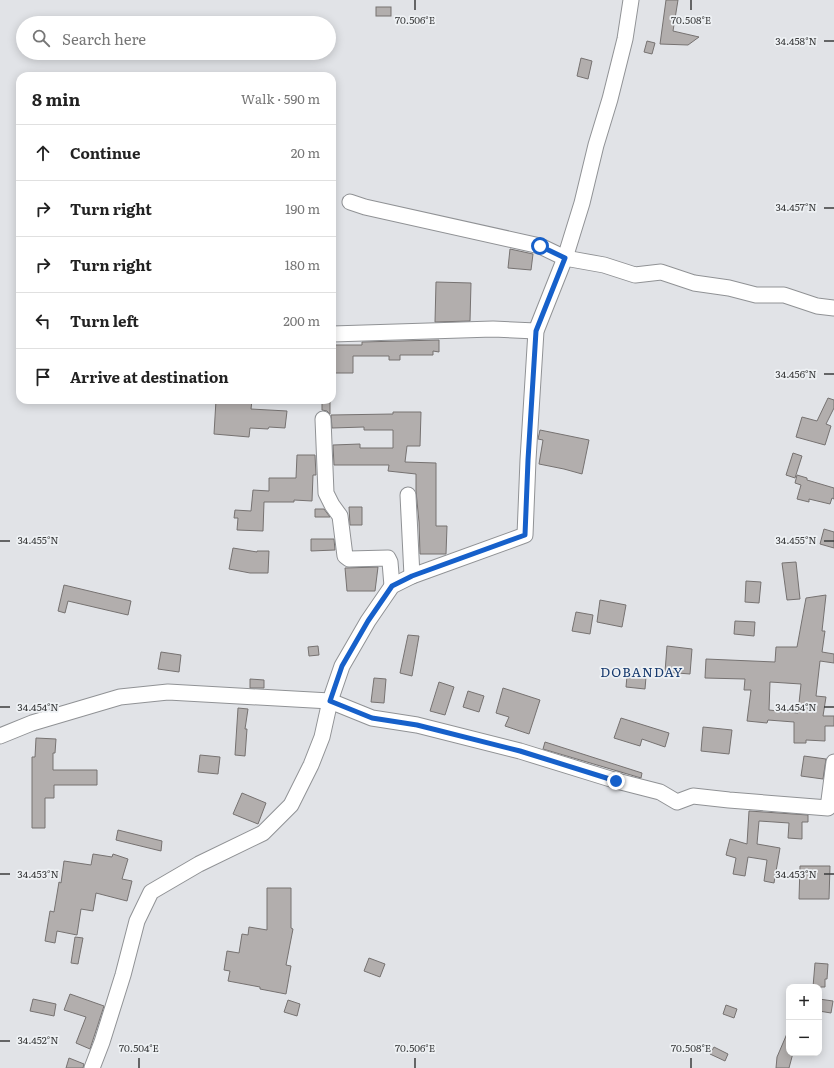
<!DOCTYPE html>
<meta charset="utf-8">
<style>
:root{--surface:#fff;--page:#f2f2f2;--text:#222;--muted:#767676;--line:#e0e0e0}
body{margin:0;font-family:Literata,serif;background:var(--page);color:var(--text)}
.controls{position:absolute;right:12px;bottom:12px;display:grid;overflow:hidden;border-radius:8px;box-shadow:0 2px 10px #0003}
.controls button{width:36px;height:36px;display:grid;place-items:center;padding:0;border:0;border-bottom:1px solid var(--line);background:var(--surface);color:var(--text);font:20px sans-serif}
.stop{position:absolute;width:12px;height:12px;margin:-9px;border:3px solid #1660ca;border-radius:50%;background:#fff}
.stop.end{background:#1660ca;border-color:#fff;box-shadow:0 1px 4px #0008}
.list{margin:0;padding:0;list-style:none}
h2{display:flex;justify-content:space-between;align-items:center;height:52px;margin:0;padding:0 16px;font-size:17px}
h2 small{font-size:13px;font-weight:400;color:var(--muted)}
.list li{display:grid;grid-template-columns:26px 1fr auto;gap:12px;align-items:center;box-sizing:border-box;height:56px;padding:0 16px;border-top:1px solid var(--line)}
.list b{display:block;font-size:15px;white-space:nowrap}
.list em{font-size:13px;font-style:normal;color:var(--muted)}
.icon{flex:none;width:22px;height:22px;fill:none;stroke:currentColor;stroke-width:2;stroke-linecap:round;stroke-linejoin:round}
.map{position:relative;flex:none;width:834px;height:1068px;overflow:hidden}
.search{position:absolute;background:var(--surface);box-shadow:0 2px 10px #0003;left:16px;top:16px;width:320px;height:44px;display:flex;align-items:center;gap:10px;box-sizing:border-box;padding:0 14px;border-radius:22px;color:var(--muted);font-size:15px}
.panel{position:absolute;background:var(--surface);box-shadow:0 2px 10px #0003;left:16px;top:72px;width:320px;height:332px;border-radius:12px}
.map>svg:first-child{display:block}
</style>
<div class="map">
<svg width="834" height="1068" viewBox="0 0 834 1068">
<rect width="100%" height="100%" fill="#e1e3e7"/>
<g fill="#b2aead" stroke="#767271" fill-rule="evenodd">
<path d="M666,0h12l-5,31 26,6 -11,8 -28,-1z"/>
<rect x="376" y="7" width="15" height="9"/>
<path d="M647,41l8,2 -3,11 -8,-2z"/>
<path d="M581,58l11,3 -4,18 -11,-3z"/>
<path d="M510,249l23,5 -2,16 -23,-2z"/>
<path d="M436,282l35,1 -1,38 -35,1z"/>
<path d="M439,340v12l-6,-1v4h-33v5h-11v-4h-36v17h-21v-28h30v-3z"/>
<path d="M828,398l6,2v8l-8,16 5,2 -6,19 -29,-8 6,-20 15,4z"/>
<path d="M216,400h36l-1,9 36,2 -2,17 -16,-1 -1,2 -18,-1 -1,9 -35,-3z"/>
<path d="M322,400h8v14l-3,-3 -5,-1z"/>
<path d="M393,412h28l-1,34h-13l-2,16 31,1v63h11l-1,28h-26l-1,-32 -3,-31v-17l-28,-3 1,-6h-55l-1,-20 27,-1v4h33v-18h-29v-3l-32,1 -1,-13 62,-1z"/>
<path d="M540,430l49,10 -7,34 -18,-5 -25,-5 4,-24 -5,-1z"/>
<path d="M793,453l9,3 -7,22 -9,-3z"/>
<path d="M297,455h18l1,20h-3l-1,26 -18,-1v2h-30l-1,29 -26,-1 1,-12h-4l1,-8 16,1 2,-21 16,1v-13h27z"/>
<path d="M797,475l10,3v2l27,8v11l-2,-1 -2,6 -21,-5v3l-12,-3 4,-14 -6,-2z"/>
<path d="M349,507h13v18h-12z"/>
<path d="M315,509h9l6,8h-15z"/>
<path d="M824,529l10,3v16l-14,-4z"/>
<path d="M311,539h23l1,11 -24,1z"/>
<path d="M233,548l24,4v-1h12l-1,22h-18l-21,-4z"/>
<path d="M796,562l4,37 -13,1 -5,-37z"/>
<path d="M378,567l-3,24h-28l-2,-23z"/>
<path d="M746,581l15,1 -2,21 -14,-1z"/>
<path d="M64,585l67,16 -3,14 -60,-14 -3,12 -7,-2z"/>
<path d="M826,595l-4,36h3l-3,21 12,2v9l-14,-2 -4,35 10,1 -3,19h11v10h-9v15l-19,-1v3h-12v-21l-26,-2 -1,3 -20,-2 4,-31h-7l1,-11 -40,-1 1,-19 69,3 1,-15h21l9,-49zM770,682l31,2 -3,29 -29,-3z"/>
<path d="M600,600l26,5 -4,22 -25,-5z"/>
<path d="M576,612l17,3 -3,19 -18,-3z"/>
<path d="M735,621l20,1 -1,14 -20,-2z"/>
<path d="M408,635l11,1 -7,40 -12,-3z"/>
<path d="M318,646l1,9 -10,1 -1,-9z"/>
<path d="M667,646l25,3 -2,25 -25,-2z"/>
<path d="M161,652l20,3 -2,17 -21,-3z"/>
<path d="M627,676l19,1 -1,12 -19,-2z"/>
<path d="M374,678l12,1 -2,24 -13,-1z"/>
<path d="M250,679l14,1v8h-14z"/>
<path d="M439,682l15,5 -9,28 -15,-4z"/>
<path d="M503,688l37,12 -11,34 -24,-8 4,-9 -13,-4z"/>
<path d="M468,691l16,5 -5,16 -16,-5z"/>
<path d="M238,708l10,1 -3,20h2l-2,27 -10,-1z"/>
<path d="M621,718l48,15 -4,14 -23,-8 -2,7 -26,-8z"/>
<path d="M703,727l29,3 -3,24 -28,-3z"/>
<path d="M36,738l20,1 -1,14h-2v17h44v15h-43v13h-9v30h-13v-71h3z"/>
<path d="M545,742l97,31 -1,5 -98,-29z"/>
<path d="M200,755l20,2 -2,17 -20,-2z"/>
<path d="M804,756l22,3 -3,20 -22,-3z"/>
<path d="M242,793l24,10 -8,21 -25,-10z"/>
<path d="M749,811l59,4v7h-6v17l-14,-1 1,-15 -30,-2 -2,23 23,4 -6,35 -10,-2 3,-21 -19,-3 -3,19 -12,-2 3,-16 -10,-3 4,-16 17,5z"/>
<path d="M118,830l44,11 -1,10 -45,-11z"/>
<path d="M93,854l19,3 1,-3 15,5 -6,20 10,2 -5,20 -31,-8 -3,18 -12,-2 -4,26 -20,-4 -2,12 -10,-2 5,-30 4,1 5,-30 2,1 3,-22 27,4z"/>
<path d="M800,866h30l-1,33h-30z"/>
<path d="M267,888h24v40l2,1 -7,36 5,1 -5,28 -26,-5v-2l-32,-6 2,-10 -6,-1 3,-19 12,2 3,-19 6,1 1,-8 18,3z"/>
<path d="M75,937l8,1 -5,26 -7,-1z"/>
<path d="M369,958l16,6 -5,13 -16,-6z"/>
<path d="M815,963l13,1 -1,15h-2v8h-12z"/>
<path d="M70,994l34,12 -14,43 -14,-6 10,-26 -22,-7z"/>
<path d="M33,999l23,5 -2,12 -24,-5z"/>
<path d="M819,999l14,2 -2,12 -12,-2z"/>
<path d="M288,1000l12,4 -3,12 -13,-4z"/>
<path d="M726,1005l11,4 -3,9 -11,-4z"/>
<path d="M789,1029v24h4l-4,15h-13l1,-11z"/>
<path d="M714,1047l14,7 -3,7 -15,-7z"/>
<path d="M69,1058l15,6 -1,4h-17z"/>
</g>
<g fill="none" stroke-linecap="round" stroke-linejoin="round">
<defs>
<g id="minor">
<path d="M350,202l15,5 175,39 25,12 39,7 31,10 26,-3 33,11 35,5 27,7h28l33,11 17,2"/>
<path d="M332,334l161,-5 43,2"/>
<path d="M323,419l3,74 6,12 8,11 5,40 4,3 39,-1 2,4 2,24"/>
<path d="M408,495l4,81"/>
<path d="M0,736l32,-13 88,-26 48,-5 162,9 42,17 45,7 103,26 97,30 43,11 17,10 16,-6 36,4 99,8 6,-46"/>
<path d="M92,1068l10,-26 21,-67 14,-54 14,-29 48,-28 64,-31 28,-28 20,-40 11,-28 8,-36 12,-35 26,-45 24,-35 20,-10 113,-41 3,-75 8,-129 29,-73 17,-55 14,-58 14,-46 15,-60 6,-39"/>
</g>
</defs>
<use href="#minor" stroke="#909295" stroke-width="17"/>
<use href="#minor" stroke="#fff" stroke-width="15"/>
</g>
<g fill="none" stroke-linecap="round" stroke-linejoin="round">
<path stroke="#1660ca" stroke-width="5" d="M540,246l25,12 -29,73 -8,129 -3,75 -113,41 -20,10 -24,35 -26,45 -12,35 42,17 45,7 103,26 96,30"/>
</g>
<path fill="none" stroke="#3b3c3d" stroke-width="1.5" d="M415,0v10M691,0v10M824,41h10M824,208h10M824,374h10M0,541h10M824,541h10M0,707h10M824,707h10M0,874h10M824,874h10M0,1041h10M139,1058v10M415,1058v10M691,1058v10"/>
<g text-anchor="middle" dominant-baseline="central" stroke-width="3.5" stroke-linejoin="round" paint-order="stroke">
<g font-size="13" letter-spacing="1" fill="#173a6e" stroke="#eef1f4">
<text x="642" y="671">DOBANDAY</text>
</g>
</g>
<g font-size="10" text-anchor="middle" fill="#3b3c3d" stroke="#eef1f4" stroke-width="3.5" stroke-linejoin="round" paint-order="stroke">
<text x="415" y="24">70.506°E</text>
<text x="691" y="24">70.508°E</text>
<text x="796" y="45">34.458°N</text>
<text x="796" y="211">34.457°N</text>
<text x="796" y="378">34.456°N</text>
<text x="38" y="544">34.455°N</text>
<text x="796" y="544">34.455°N</text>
<text x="38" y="711">34.454°N</text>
<text x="796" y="711">34.454°N</text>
<text x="38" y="878">34.453°N</text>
<text x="796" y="878">34.453°N</text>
<text x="38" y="1044">34.452°N</text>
<text x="139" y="1052">70.504°E</text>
<text x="415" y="1052">70.506°E</text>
<text x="691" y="1052">70.508°E</text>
</g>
</svg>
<div class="controls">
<button>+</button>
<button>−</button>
</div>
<div class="stop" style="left:540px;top:246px"></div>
<div class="stop end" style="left:616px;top:781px"></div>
<div class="search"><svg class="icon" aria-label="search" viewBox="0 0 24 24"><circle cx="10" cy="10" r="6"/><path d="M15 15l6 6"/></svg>Search here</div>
<section class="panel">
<h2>8 min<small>Walk · 590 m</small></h2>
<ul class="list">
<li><svg class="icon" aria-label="ahead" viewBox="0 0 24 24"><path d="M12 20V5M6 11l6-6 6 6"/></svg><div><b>Continue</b></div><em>20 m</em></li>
<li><svg class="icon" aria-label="right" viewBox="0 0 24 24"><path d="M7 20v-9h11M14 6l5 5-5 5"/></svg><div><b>Turn right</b></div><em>190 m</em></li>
<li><svg class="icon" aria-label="right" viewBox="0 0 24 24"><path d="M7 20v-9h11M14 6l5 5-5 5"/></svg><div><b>Turn right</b></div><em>180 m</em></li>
<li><svg class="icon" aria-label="left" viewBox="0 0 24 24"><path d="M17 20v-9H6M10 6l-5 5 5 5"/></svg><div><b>Turn left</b></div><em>200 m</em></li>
<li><svg class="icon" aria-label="arrive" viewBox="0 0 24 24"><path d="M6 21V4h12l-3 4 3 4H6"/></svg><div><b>Arrive at destination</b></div></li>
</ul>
</section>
</div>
